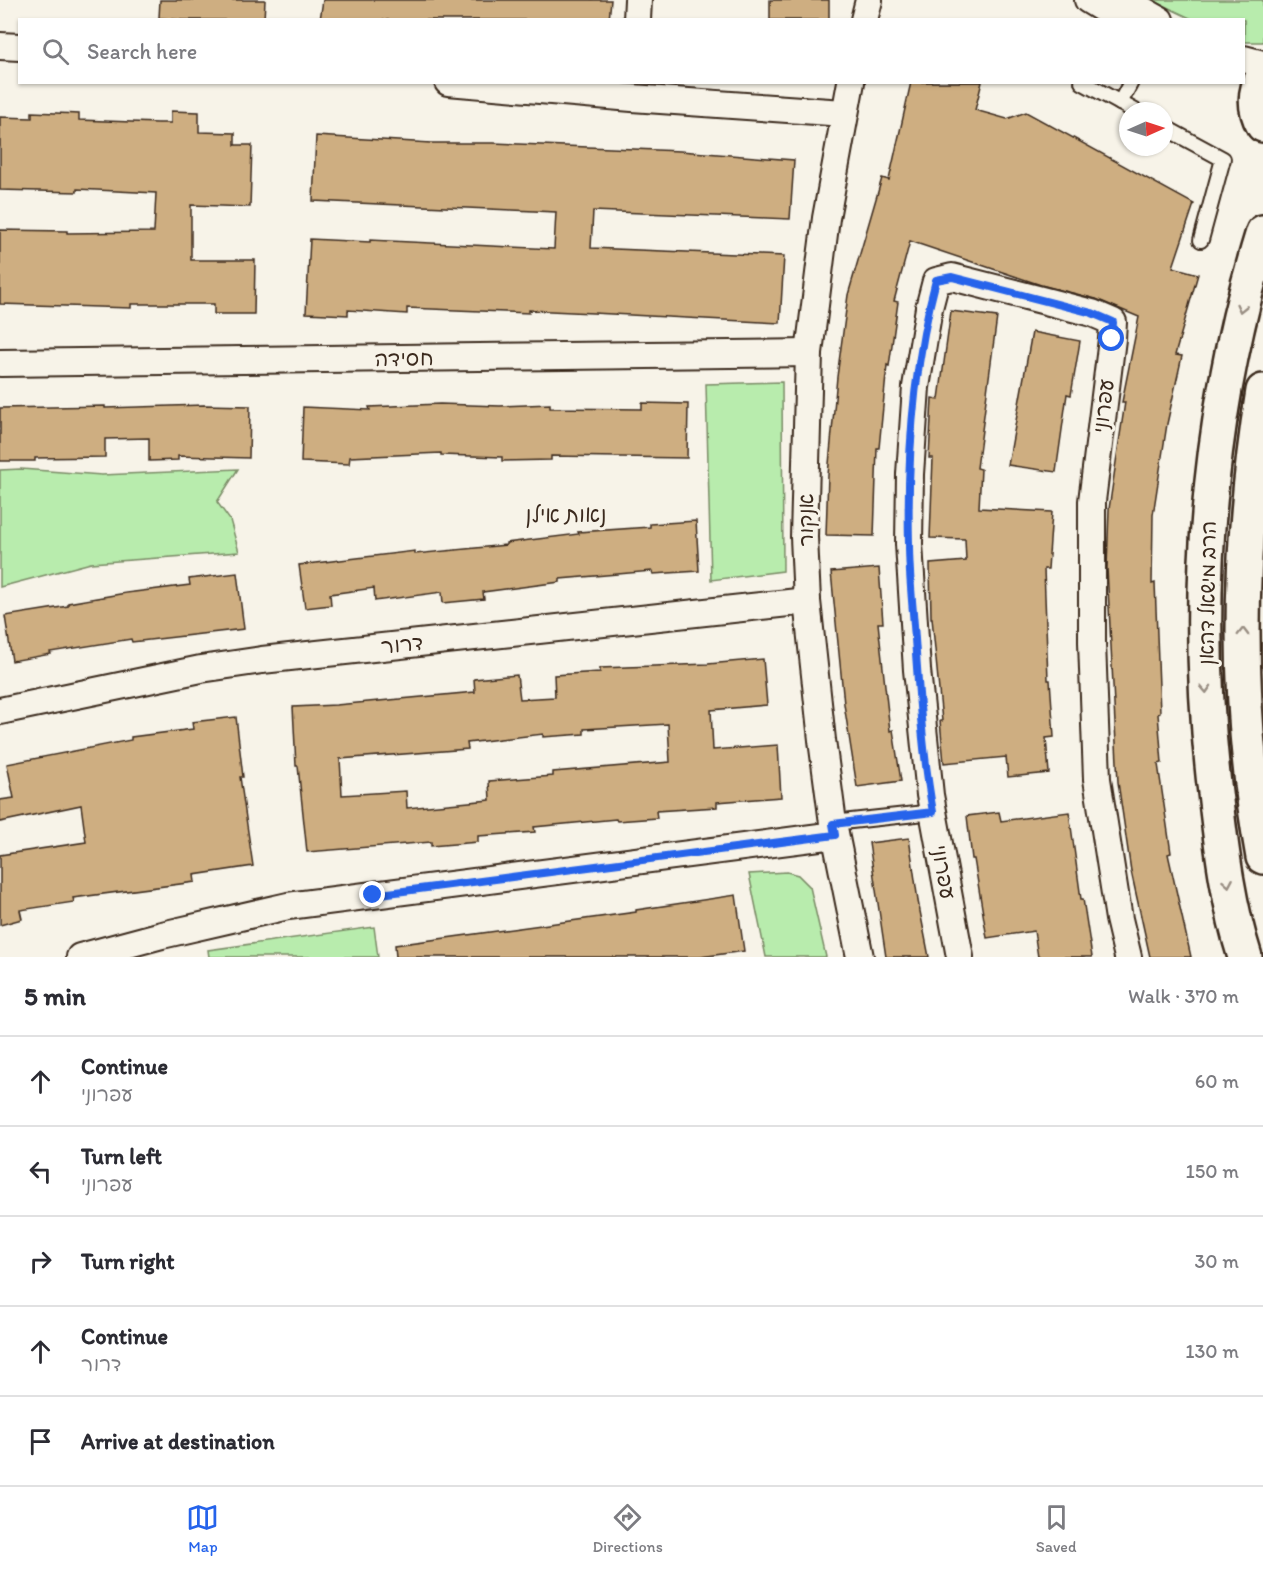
<!DOCTYPE html>
<meta charset="utf-8">
<style>
:root{--surface:#fff;--page:#f2f2f3;--text:#2b2b33;--muted:#7c7c81;--line:#e1e1e2;--accent:#2563eb}
body{margin:0;font-family:Itim,"Playpen Sans Hebrew",sans-serif;background:var(--page);color:var(--text)}
.compass{position:absolute;left:1119px;top:102px;width:54px;height:54px;border-radius:50%;background:var(--surface);box-shadow:0 2px 4px #0004;rotate:87deg}
.stop{position:absolute;width:18px;height:18px;margin:-14px;border:4px solid #2563eb;border-radius:50%;background:#fff}
.stop.end{background:#2563eb;border-color:#fff;box-shadow:0 2px 6px #0008}
.list{margin:0;padding:0;list-style:none}
h2{display:flex;justify-content:space-between;align-items:center;height:78px;margin:0;padding:0 24px;font-size:26px}
h2 small{font-size:20px;font-weight:400;color:var(--muted)}
.list li{display:grid;grid-template-columns:39px 1fr auto;gap:18px;align-items:center;box-sizing:border-box;height:90px;padding:0 24px;border-top:2px solid var(--line)}
.list b{display:block;font-size:22px;white-space:nowrap}
.list p{margin:0;font-size:20px;white-space:nowrap;color:var(--muted)}
.list em{font-size:20px;font-style:normal;color:var(--muted)}
.icon{flex:none;width:33px;height:33px;fill:none;stroke:currentColor;stroke-width:2;stroke-linecap:round;stroke-linejoin:round}
.map{position:relative;flex:none;width:1263px;height:957px;overflow:hidden}
.search{position:absolute;background:var(--surface);box-shadow:0 2px 4px #0004;left:18px;right:18px;top:18px;height:66px;display:flex;align-items:center;gap:15px;box-sizing:border-box;padding:0 21px;border-radius:0px;color:var(--muted);font-size:22px}
.sheet{height:528px;background:var(--surface)}
nav{display:flex;justify-content:space-around;align-items:center;box-sizing:border-box;height:84px;border-top:2px solid var(--line);background:var(--surface);font-size:16px;color:var(--muted)}
nav a{display:grid;justify-items:center;gap:3px}
nav .on{color:var(--accent)}
.map>svg:first-child{display:block}
</style>
<div class="map">
<svg width="1263" height="957" viewBox="0 0 1263 957">
<rect width="100%" height="100%" fill="#f7f3e8"/>
<filter id="ink" filterUnits="userSpaceOnUse"><feTurbulence type="fractalNoise" baseFrequency=".0167" numOctaves="2"/><feDisplacementMap in="SourceGraphic" scale="12" xChannelSelector="R" yChannelSelector="G"/><feConvolveMatrix kernelMatrix="1 2 1 2 8 2 1 2 1" color-interpolation-filters="sRGB"/></filter>
<g filter="url(#ink)">
<g fill="#b8ecad" stroke="#7a8b66" stroke-width="1.5">
<path d="M1152,0h111v42h-19v-22l-52,-1z"/>
<path d="M782,382l1,189 -72,9 -5,-196z"/>
<path d="M21,469l81,6 136,-6 -21,33 13,18 9,32 -148,11 -91,24v-117z"/>
<path d="M787,872l11,3 12,12 16,70h-60l-17,-83z"/>
<path d="M374,927l4,30h-169l-1,-7z"/>
</g>
<g fill="#ceae81" stroke="#3b2a1e" stroke-width="1.5" fill-rule="evenodd">
<path d="M160,0h105l-1,20h-81l-24,-2z"/>
<path d="M323,0h288l-2,20h-289z"/>
<rect x="770" y="0" width="59" height="20"/>
<path d="M911,82h71l-7,28 32,9 19,-7 168,92 -21,63 25,7 -23,81 7,1 -15,68 -14,91 -1,69 3,-1 5,130 -2,1 4,49 -4,1 13,89 -3,1 23,103h-41l-19,-86 -13,-89 -11,-214 2,-59 16,-107h-3l17,-85 -43,-18 -55,-14 -131,-44 -16,60 4,1 -9,64 -2,-1 -8,83h-2l-3,88 -48,-1 2,-60 9,-98 11,-82 34,-117 7,2z"/>
<path d="M171,111l28,1v20l36,1v12h17l-2,62 -59,-2v55h64l-1,54h-40v-10h-83v4l-131,-4v-74l67,1v2l87,-1 2,-39 -79,-4v3l-77,-2v-73l32,1v-6l47,2v6l79,3h13z"/>
<path d="M316,136l115,7h62l187,8 114,9 -4,59 -197,-8 -2,37 193,8 -4,67 -187,-10 -64,-3v3l-122,-5v6l-59,-4v5l-42,-2 4,-74 60,3v-2l184,9 2,-37 -243,-11z"/>
<path d="M951,311l46,6 -20,151 4,1 -2,39 73,4 -4,57h-4l4,111h2l4,57 -8,1 3,35 -41,4 -2,-20 -62,6 -4,-42h2l-10,-103h-1l-1,-54 36,-3 -1,-22 -35,-1 3,-80h-4l3,-60 7,1z"/>
<path d="M1032,332l48,9 -9,54 -4,-1 -11,78 -48,-7z"/>
<path d="M642,403l46,1 -1,54 -136,-2v4l-49,1v-4l-61,-2v-2l-91,4 -1,7 -48,-2 2,-55 67,3 -1,-3 71,-3 60,2 50,-2v4l92,1z"/>
<path d="M204,405l46,1 -1,52 -71,-2v4l-29,1v-23l-44,1v18l-70,1v3h-35v-53l105,-2v2z"/>
<path d="M696,521l3,50 -46,3 -1,-3 -92,8v3l-77,10 1,7 -41,4 -1,-11 -67,9 -1,-13 -44,6 1,11 -26,3 -6,-43 116,-14v3l91,-9v-2l73,-9 -1,-2 72,-5v-3z"/>
<path d="M879,568l4,55h-5l12,108 3,-1 8,51 -44,6 -13,-83 -13,-132z"/>
<path d="M237,573l7,56 -112,13 -1,-3 -81,13 1,2 -39,7 -7,-45 63,-10v-3l58,-10 64,-8 -1,-6z"/>
<path d="M763,659l4,46 -56,5 2,40 65,-5 3,52 -64,5v5l-61,4 1,7 -40,3 -1,-2 -82,8 1,5 -57,4v6l-47,4v-4l-124,10 -9,-86h-2l-3,-59 43,-2 139,-13 -1,-13 43,-4 3,24 35,-2 -1,-22 46,-3v-4l108,-4zM668,724l2,38 -117,10v4l-64,5 1,19 -83,8 -1,-17 -64,4 -2,-36 128,-10 -1,-6 76,-9v3l41,-3v-5z"/>
<path d="M236,717l7,60h-3l13,89 -59,9 1,7 -122,16 1,4 -54,8 2,9 -22,6v-70l86,-13 -5,-37 -81,17v-22l14,-2 -7,-34 124,-24v-3l62,-8 -1,-7z"/>
<path d="M999,812l2,9 68,-9 12,87h2l9,58h-54l-4,-26 -47,7 -13,-79h-2l-5,-43z"/>
<path d="M909,838l9,63 11,56h-43l-17,-114z"/>
<path d="M736,895l8,56 -44,6h-304l-1,-12 241,-33v-2z"/>
</g>
<g fill="none" stroke-linecap="round" stroke-linejoin="round">
<defs>
<g id="service">
<path d="M1082,82l53,29"/>
<path d="M1120,103l11,-21"/>
<path d="M1164,127l59,32 -22,81"/>
<path d="M833,823l101,-11"/>
</g>
<g id="minor">
<path d="M1088,0l33,20"/>
<path d="M1125,0l35,20"/>
<path d="M637,20l1,-20"/>
<path d="M864,20l5,-20"/>
<path d="M0,46l20,1"/>
<path d="M1244,59l19,5"/>
<path d="M448,82l184,16 212,15"/>
<path d="M851,82l-25,136 -17,135 -5,184 3,64 15,139 11,83 27,134"/>
<path d="M0,363l809,-10"/>
<path d="M0,711l201,-42 61,-9 545,-59"/>
<path d="M80,957l82,-22 126,-29 547,-71"/>
<path d="M960,957l-30,-162 -13,-125 -8,-126 1,-70 6,-87 13,-79 7,-27 16,-4 140,36 21,9 -1,17 -20,162v141l5,137 22,140 9,38"/>
</g>
<g id="tertiary">
<path d="M1263,76c-9,16 -9,33 0,49"/>
<path d="M1263,391c-25,154 -28,312 0,466"/>
<path d="M1245,957c-16,-50 -23,-104 -29,-156 -24,-192 -10,-384 47,-569"/>
</g>
</defs>
<use href="#service" stroke="#3b2a1e" stroke-width="18"/>
<use href="#minor" stroke="#3b2a1e" stroke-width="30"/>
<use href="#tertiary" stroke="#3b2a1e" stroke-width="38"/>
<use href="#service" stroke="#f7f3e8" stroke-width="14"/>
<use href="#minor" stroke="#f7f3e8" stroke-width="26"/>
<use href="#tertiary" stroke="#f7f3e8" stroke-width="33"/>
</g>
<defs><path id="oneway-chevron" d="M-2-3.5L2.5 0L-2 3.5" fill="none" stroke-width="1.6" stroke-linecap="round" stroke-linejoin="round" transform="scale(1.5)"/></defs>
<g stroke="#998e83">
<use href="#oneway-chevron" transform="translate(1241 308) rotate(103)"/>
<use href="#oneway-chevron" transform="translate(1243 632) rotate(-89)"/>
<use href="#oneway-chevron" transform="translate(1206 689) rotate(87)"/>
<use href="#oneway-chevron" transform="translate(1228 883) rotate(80)"/>
</g>
</g>
<g fill="none" stroke-linecap="round" stroke-linejoin="round" filter="url(#ink)">
<path stroke="#2563eb" stroke-width="8" d="M373,895l462,-60 -2,-11 100,-12c-10,-56 -14,-115 -18,-173 -2,-31 -6,-64 -6,-95 -2,-86 5,-181 27,-264l16,-3 140,36 21,9 -1,17"/>
</g>
<g text-anchor="middle" dominant-baseline="central" stroke-width="6" stroke-linejoin="round" paint-order="stroke">
<g font-size="21" fill="#3b2a1e" stroke="#f7f3e8">
<text transform="translate(404 358) rotate(-1)">חסידה</text>
<text transform="translate(1103 406) rotate(-83)">עפרוני</text>
<text transform="translate(805 520) rotate(-90)">אנקור</text>
<text transform="translate(1207 593) rotate(-89)">הרב מישאל דהאן</text>
<text transform="translate(402 644) rotate(-6)">דרור</text>
<text transform="translate(944 872) rotate(80)">עפרוני</text>
</g>
<g font-size="22" fill="#3b2a1e" stroke="#f7f3e8">
<text x="566" y="514">נאות אילן</text>
</g>
</g>
</svg>
<svg class="compass" viewBox="-18 -18 36 36"><path d="M0-13l5 13h-10z" fill="#e53935"/><path d="M0 13l5-13h-10z" fill="#7c7c81"/></svg>
<div class="stop" style="left:1112px;top:339px"></div>
<div class="stop end" style="left:373px;top:895px"></div>
<div class="search"><svg class="icon" aria-label="search" viewBox="0 0 24 24"><circle cx="10" cy="10" r="6"/><path d="M15 15l6 6"/></svg>Search here</div>
</div>
<section class="sheet">
<h2>5 min<small>Walk · 370 m</small></h2>
<ul class="list">
<li><svg class="icon" aria-label="ahead" viewBox="0 0 24 24"><path d="M12 20V5M6 11l6-6 6 6"/></svg><div><b>Continue</b><p>עפרוני</p></div><em>60 m</em></li>
<li><svg class="icon" aria-label="left" viewBox="0 0 24 24"><path d="M17 20v-9H6M10 6l-5 5 5 5"/></svg><div><b>Turn left</b><p>עפרוני</p></div><em>150 m</em></li>
<li><svg class="icon" aria-label="right" viewBox="0 0 24 24"><path d="M7 20v-9h11M14 6l5 5-5 5"/></svg><div><b>Turn right</b></div><em>30 m</em></li>
<li><svg class="icon" aria-label="ahead" viewBox="0 0 24 24"><path d="M12 20V5M6 11l6-6 6 6"/></svg><div><b>Continue</b><p>דרור</p></div><em>130 m</em></li>
<li><svg class="icon" aria-label="arrive" viewBox="0 0 24 24"><path d="M6 21V4h12l-3 4 3 4H6"/></svg><div><b>Arrive at destination</b></div></li>
</ul>
</section>
<nav>
<a class="on"><svg class="icon" aria-label="map" viewBox="0 0 24 24"><path d="M3 6l6-2 6 2 6-2v14l-6 2-6-2-6 2zM9 4v14M15 6v14"/></svg>Map</a>
<a><svg class="icon" aria-label="directions" viewBox="0 0 24 24"><path d="M12 3l9 9-9 9-9-9zM9 14v-3h6M13 9l2 2-2 2"/></svg>Directions</a>
<a><svg class="icon" aria-label="saved" viewBox="0 0 24 24"><path d="M7 4h10v16l-5-4-5 4z"/></svg>Saved</a>
</nav>
